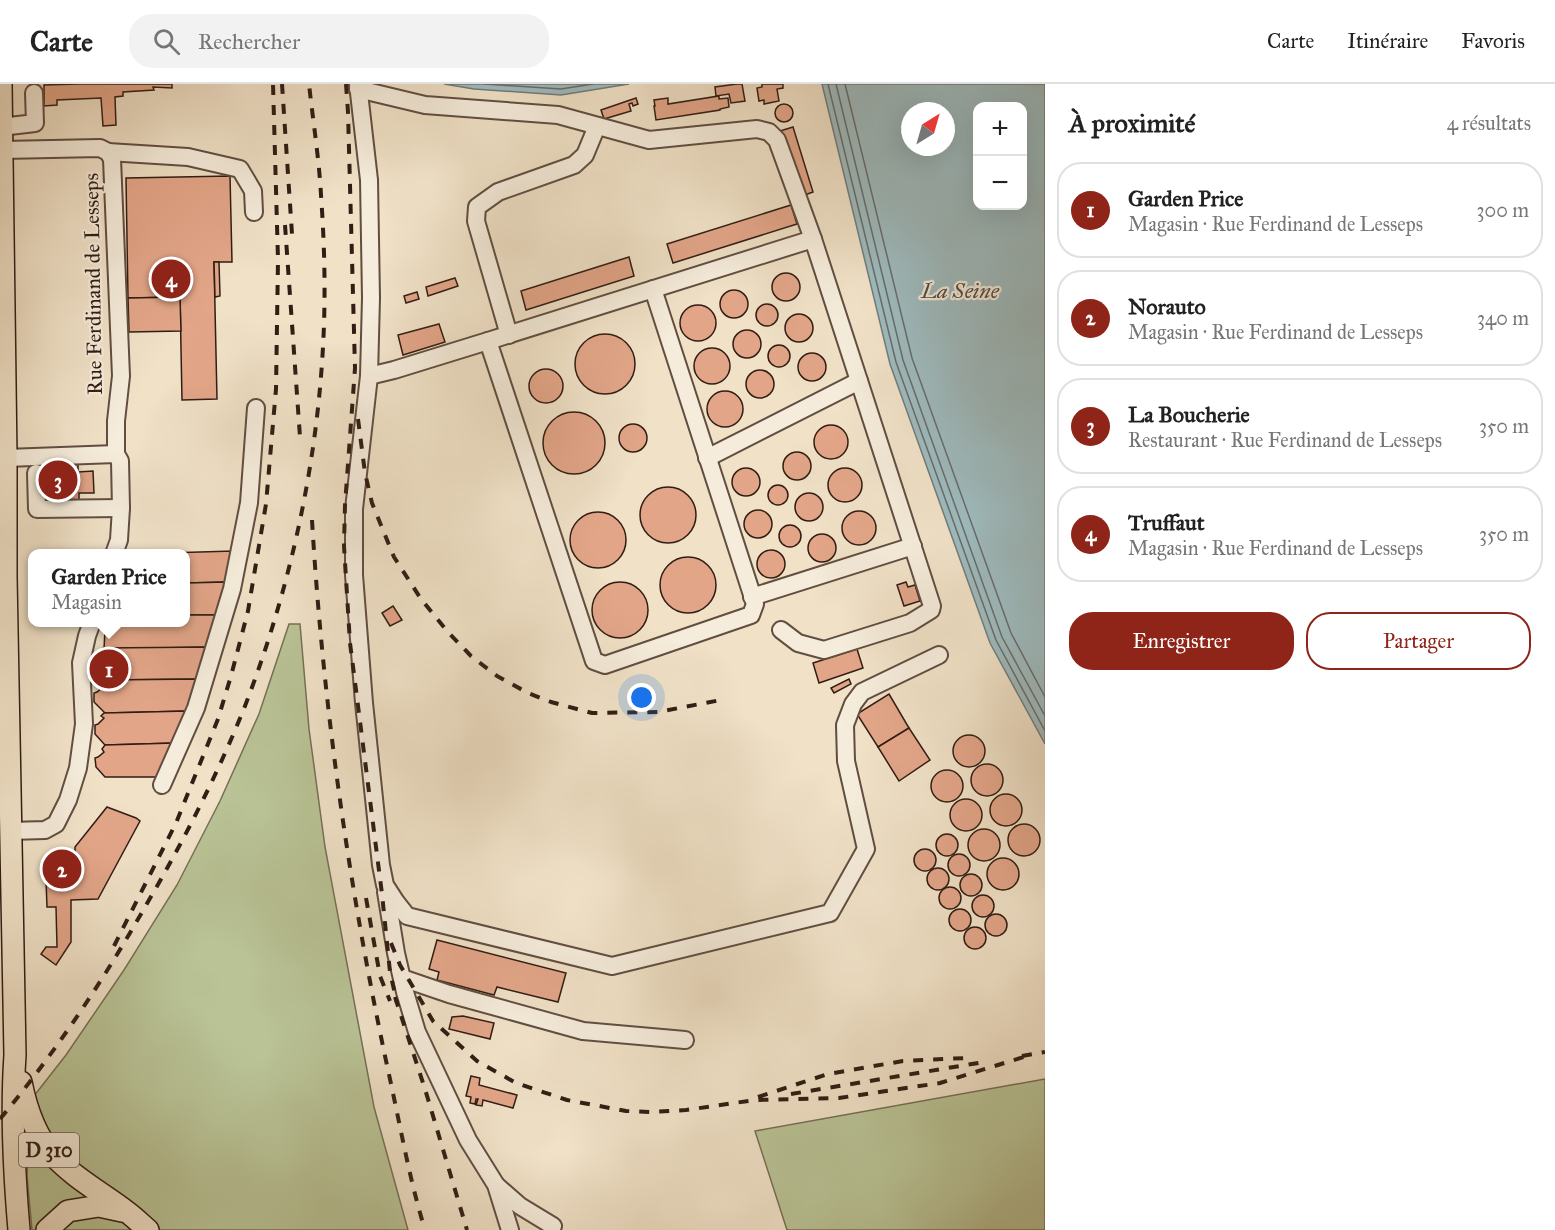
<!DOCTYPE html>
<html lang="fr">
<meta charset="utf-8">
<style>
:root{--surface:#fff;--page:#f2f2f2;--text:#222;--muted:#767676;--line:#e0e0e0;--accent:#8f2418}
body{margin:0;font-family:"IM FELL Great Primer",serif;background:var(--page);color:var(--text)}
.controls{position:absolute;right:18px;top:18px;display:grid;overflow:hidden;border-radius:12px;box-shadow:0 6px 24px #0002}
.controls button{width:54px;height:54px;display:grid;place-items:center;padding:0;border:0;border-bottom:2px solid var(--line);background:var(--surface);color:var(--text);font:30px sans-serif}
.compass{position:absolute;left:901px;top:18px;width:54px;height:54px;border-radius:50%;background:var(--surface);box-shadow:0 6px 24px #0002;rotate:37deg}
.you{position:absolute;left:642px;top:614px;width:21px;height:21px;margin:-15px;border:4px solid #fff;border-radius:50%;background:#1a73e8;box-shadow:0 0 0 9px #1a73e833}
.badge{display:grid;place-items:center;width:39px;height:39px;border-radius:50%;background:var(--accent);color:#fff;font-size:20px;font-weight:700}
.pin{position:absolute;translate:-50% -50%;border:3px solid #fff;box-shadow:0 2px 6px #0006}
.popup{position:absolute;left:28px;top:465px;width:162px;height:78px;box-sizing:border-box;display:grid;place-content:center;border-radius:12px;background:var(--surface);filter:drop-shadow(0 2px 4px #0005);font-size:20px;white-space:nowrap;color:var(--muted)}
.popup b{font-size:22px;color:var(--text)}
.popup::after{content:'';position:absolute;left:50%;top:100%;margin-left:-12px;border:12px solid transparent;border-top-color:var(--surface)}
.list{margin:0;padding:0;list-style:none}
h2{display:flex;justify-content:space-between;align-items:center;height:78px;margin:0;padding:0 24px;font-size:26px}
h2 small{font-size:20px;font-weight:400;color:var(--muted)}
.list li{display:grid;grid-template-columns:39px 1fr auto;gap:18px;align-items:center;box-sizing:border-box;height:96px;margin:0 12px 12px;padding:0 12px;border:2px solid var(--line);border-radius:24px}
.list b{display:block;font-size:22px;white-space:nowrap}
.list p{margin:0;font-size:20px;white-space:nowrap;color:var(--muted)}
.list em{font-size:20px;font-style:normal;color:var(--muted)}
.actions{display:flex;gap:12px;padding:18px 24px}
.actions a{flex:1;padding:14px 0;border:2px solid var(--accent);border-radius:24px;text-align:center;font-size:21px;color:var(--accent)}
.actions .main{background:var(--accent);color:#fff}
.icon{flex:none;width:33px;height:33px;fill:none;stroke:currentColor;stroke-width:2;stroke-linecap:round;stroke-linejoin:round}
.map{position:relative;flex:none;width:1045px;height:1146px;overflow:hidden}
header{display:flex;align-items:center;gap:36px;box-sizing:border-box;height:84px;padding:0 30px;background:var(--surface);border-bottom:2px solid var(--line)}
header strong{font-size:28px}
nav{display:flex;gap:33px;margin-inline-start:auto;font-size:21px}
.search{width:420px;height:54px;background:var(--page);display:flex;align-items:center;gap:15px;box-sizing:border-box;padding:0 21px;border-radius:24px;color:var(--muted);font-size:22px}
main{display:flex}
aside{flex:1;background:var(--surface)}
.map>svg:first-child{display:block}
</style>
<header>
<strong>Carte</strong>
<div class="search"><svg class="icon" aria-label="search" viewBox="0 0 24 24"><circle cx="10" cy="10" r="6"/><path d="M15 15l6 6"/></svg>Rechercher</div>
<nav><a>Carte</a><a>Itinéraire</a><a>Favoris</a></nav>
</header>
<main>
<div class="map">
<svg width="1045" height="1146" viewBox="0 0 1045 1146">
<rect width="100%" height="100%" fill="#f0e1c7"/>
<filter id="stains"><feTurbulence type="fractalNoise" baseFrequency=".00333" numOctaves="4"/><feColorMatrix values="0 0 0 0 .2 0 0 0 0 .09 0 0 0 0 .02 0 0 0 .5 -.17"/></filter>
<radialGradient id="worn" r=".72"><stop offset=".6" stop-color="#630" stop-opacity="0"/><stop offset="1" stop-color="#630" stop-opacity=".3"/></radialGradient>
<g fill="#b9c396" stroke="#757055" stroke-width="1.5">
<path d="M289,540h11l9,105 16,118 49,260 34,123h-376l-5,-54 3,-75 36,-46 58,-85 53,-85 43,-84 39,-87z"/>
<path d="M1045,995v151h-258l-32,-99z"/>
</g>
<g fill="#9ebbbf" stroke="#727c7b" stroke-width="1.5" fill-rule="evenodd">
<path d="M444,0h185l-68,11 -87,-6z"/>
<path d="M822,0h223v660l-55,-101 -100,-279zM978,22h45v100h-45zM910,27h36v36h-36z"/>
</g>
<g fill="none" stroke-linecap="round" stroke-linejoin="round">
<g stroke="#686c6a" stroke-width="1.5">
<path d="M485,0l76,5 32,-5"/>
<path d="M828,0l68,278 100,278 49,91"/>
<path d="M836,0l67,276 99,277 43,79"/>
<path d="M845,0l67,274 99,275 34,64"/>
</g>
</g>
<g fill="#e2a588" stroke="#311d14" stroke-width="1.5">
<path d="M79,0h93v4l-19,-1 1,3 -31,2v4l-8,1 1,28 -13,1 -2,-28 -44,2v5l-13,1v-21z"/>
<path d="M737,0h5l3,17 -14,2 -2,-9 -13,2 -1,-9z"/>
<path d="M762,0h21v4l-6,1 2,12 -15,3v-4l-5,1 -2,-13 5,-1z"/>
<path d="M719,12v3l9,-1 1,9 -9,2v1l-64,10 -2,-14h1l-1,-6 14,-2v6z"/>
<path d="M636,14l2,6 -5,2 -1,-3 -3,1 2,7 -27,8 -3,-9z"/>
<circle cx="784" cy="29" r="9"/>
<path d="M793,43l20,65 -11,4 -4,-7 -18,-58z"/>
<path d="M230,92l2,86h-18l3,137 -35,1 -2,-103 -52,1 -2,-120z"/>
<path d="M791,121l6,19 -124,39 -6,-19z"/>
<path d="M629,173l5,19 -108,34 -5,-19z"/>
<path d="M214,178h5l1,34 -5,1z"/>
<circle cx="786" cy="203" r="14"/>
<path d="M455,194l3,8 -30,10 -2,-9z"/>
<circle cx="734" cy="220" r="14"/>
<path d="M417,208l2,7 -13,4 -2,-7z"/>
<path d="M180,213l1,34 -52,1 -1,-34z"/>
<circle cx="767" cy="231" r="11"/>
<circle cx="698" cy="239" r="18"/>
<circle cx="799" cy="244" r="14"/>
<path d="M439,240l6,18 -42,13 -5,-20z"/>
<circle cx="747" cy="260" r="14"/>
<circle cx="605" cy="280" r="30"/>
<circle cx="779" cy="272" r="11"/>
<circle cx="712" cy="282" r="18"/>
<circle cx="812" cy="283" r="14"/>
<circle cx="546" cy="302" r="17"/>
<circle cx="760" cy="300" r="14"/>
<circle cx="725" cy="325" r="18"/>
<circle cx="574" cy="359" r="31"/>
<circle cx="633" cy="354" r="14"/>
<circle cx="831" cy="358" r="17"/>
<circle cx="797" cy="382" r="14"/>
<path d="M58,380h20v8l15,-1 1,22h-15v7l-20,1z"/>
<circle cx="845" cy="401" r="17"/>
<circle cx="746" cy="398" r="14"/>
<circle cx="778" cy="411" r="10"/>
<circle cx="668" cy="431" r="28"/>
<circle cx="809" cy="423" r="14"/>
<circle cx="758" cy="440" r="14"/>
<circle cx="859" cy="444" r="17"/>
<circle cx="598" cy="456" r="28"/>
<circle cx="790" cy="452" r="11"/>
<circle cx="822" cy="464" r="14"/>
<circle cx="771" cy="480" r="14"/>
<path d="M233,467l-7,31 -40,1v-29h-53z"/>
<circle cx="688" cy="501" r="28"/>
<circle cx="620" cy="526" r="28"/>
<path d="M226,498l-8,33h-32v-32z"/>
<path d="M906,498l2,5 7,-2 5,16 -16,5 -7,-21z"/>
<path d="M393,522l9,14 -12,6 -8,-13z"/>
<path d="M186,531h32l-9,32 -105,2 1,-19 8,-8h73z"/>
<path d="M209,563l-10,32 -93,1 -12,-11v-8h3l6,-6 -3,-3 3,-4z"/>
<path d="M857,565l6,19 -44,15 -6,-20z"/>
<path d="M199,595l-11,32 -83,2 -11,-11v-9l3,-1 7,-6 -3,-3 3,-3z"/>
<path d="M849,595l2,5 -17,9 -3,-5z"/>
<path d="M889,610l20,34 -31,19 -21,-33z"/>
<path d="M188,627l-13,32 -70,2 -10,-11v-9l3,-1 6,-6 -3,-2 3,-3z"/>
<path d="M909,644l21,32 -31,21 -21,-34z"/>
<circle cx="969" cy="667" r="16"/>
<path d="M175,659l-14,34h-56l-9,-10 -1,-9 3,-1 6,-5 -2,-3 3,-4z"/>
<circle cx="987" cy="696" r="16"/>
<circle cx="947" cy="702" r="16"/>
<circle cx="1006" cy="726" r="16"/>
<circle cx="966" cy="731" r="16"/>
<path d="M107,723l29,11 4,3 -42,78 -27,1v42l-15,23 -15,-11 5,-7h11l-1,-40h-9l-1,-27h9v-13l9,-10 11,-1v-9z"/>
<circle cx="1024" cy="756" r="16"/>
<circle cx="984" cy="761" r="16"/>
<circle cx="947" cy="761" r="11"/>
<circle cx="925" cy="776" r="11"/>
<path d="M75,768v4l-11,1 -9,10v13h-4v-14l13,-13z"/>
<circle cx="959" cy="781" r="11"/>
<circle cx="1003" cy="790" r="16"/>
<circle cx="938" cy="795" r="11"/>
<circle cx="971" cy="801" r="11"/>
<circle cx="950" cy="814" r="11"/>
<circle cx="983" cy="822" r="11"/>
<circle cx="960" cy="836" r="11"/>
<circle cx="996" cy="841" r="11"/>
<circle cx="975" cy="854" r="11"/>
<path d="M437,856l129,33 -8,29 -61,-15 -3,8 -57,-15 2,-8 -10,-3z"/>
<path d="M463,932l31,7 -4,16 -41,-10 3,-12z"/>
<path d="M471,992l9,2 -1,7 38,10 -4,13 -30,-8 -1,6 -6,-1 2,-6h-2l-1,5 -5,-1 1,-6 -5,-1z"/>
</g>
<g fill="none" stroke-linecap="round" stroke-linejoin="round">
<defs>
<g id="minor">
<path d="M358,0l11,96 2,118 -2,78 -15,133v66l10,128 17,162 4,20 11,17 11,14 205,50 218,-53 36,-64 -20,-88 -1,-36 8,-21 9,-12 77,-37"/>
<path d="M358,5l67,16 133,10 91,25 108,-11 12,3 8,8 36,99"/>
<path d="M1,43l34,-4 -1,-30"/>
<path d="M0,67l2,-1 98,-2 8,4 4,7 9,217 -5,45v33l4,7 1,47 -2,32 -5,14"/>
<path d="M108,68l80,5 52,12 13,22 1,21"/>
<path d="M509,251l-33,-114 1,-14 21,-15 76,-27 11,-10 12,-29"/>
<path d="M488,257l106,320 11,4 146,-50 4,-11 -102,-315"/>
<path d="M369,292l25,-6 94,-29 325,-102 119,367 -1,4 -21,13 -86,27 -26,-7 -17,-13"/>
<path d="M6,374l110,-4"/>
<path d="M707,374l152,-77"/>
<path d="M36,389l1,36 84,-1"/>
<path d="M752,513l161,-51"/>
<path d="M162,701l34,-77 36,-119 17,-86 7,-95"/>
<path d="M10,747l35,-1 11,-6 12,-24 10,-32 6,-44 -3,-61 6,-27 5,-14"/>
<path d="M386,808l10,61 9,39 12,40 51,108 28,45 14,45"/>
<path d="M402,894l47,16 134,37 102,9"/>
<path d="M497,1102l23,20 33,20"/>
</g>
<g id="major">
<path d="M1,0l5,374v119l9,478c-4,58 -1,117 4,175"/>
<path d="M21,998c5,25 14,53 32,73 21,23 49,38 74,57 7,5 14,12 21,18"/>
<path d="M47,1146l21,-19 31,-5 23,5"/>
</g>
</defs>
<use href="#minor" stroke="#614e41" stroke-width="20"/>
<use href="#major" stroke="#311d14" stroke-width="24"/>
<use href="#minor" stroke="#f5ecdb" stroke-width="16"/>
<use href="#major" stroke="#f0e1c7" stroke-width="21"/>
<g stroke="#311d14" stroke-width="4" stroke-dasharray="10 10" stroke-linecap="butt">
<path d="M282,0l10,150"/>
<path d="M346,0l2,28 7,256 -10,137 -1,41 6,97 32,251 8,78 7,31"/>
<path d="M285,141l15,212"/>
<path d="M358,335l7,54 7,30 22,54 27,42 26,32 24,25 26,20 31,17 23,9 41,11 66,-1 63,-12"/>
<path d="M312,436c11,185 37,369 76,550 12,54 21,108 37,160"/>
<path d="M366,814l14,78 10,25"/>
<path d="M391,859l9,22 33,56 44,40 39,22 51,17 59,11 26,1 34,-2 69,-10 84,-2 101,-15 90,-28"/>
<path d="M114,862l62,-123 42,-104 13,-43 17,-65 18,-107 10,-115 2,-129 -5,-176"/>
<path d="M395,913l30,92 42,141"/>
<path d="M1022,972l23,-4"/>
<path d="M791,1010l193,-32"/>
<path d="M758,1013l70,-23 75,-13 63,-3"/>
<path d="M0,1035c55,-66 103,-138 145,-212 38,-65 72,-131 100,-201 42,-109 69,-226 77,-343 4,-56 3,-112 -1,-168 -2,-37 -8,-74 -12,-111"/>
</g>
</g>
<g text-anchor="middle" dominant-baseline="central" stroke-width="4.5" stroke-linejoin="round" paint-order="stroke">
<rect fill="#f5ecdb" stroke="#6c5b50" stroke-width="1.5" x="19" y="1049" width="60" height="34" rx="4.5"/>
<g font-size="20" font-weight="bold" fill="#311d14">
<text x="49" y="1066">D 310</text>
</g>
<g font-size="21" fill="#311d14" stroke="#f5ecdb">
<text transform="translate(93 200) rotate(-91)">Rue Ferdinand de Lesseps</text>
</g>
<g font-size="22" font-style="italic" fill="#524c47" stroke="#f5ecdb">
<text x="960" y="206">La Seine</text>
</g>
</g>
<rect width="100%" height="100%" filter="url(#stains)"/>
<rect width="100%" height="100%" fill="url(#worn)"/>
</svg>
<div class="controls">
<button>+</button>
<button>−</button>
</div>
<svg class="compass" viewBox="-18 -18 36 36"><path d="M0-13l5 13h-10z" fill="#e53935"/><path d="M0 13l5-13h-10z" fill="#767676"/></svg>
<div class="you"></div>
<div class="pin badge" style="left:109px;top:585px">1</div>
<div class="popup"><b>Garden Price</b>Magasin</div>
<div class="pin badge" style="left:62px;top:785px">2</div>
<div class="pin badge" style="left:58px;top:396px">3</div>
<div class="pin badge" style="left:171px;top:195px">4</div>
</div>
<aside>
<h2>À proximité<small>4 résultats</small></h2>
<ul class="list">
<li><span class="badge">1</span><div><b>Garden Price</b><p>Magasin · Rue Ferdinand de Lesseps</p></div><em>300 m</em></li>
<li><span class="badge">2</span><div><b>Norauto</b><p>Magasin · Rue Ferdinand de Lesseps</p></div><em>340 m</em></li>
<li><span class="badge">3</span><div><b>La Boucherie</b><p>Restaurant · Rue Ferdinand de Lesseps</p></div><em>350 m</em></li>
<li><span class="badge">4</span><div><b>Truffaut</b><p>Magasin · Rue Ferdinand de Lesseps</p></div><em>350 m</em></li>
</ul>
<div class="actions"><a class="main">Enregistrer</a><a>Partager</a></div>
</aside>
</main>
